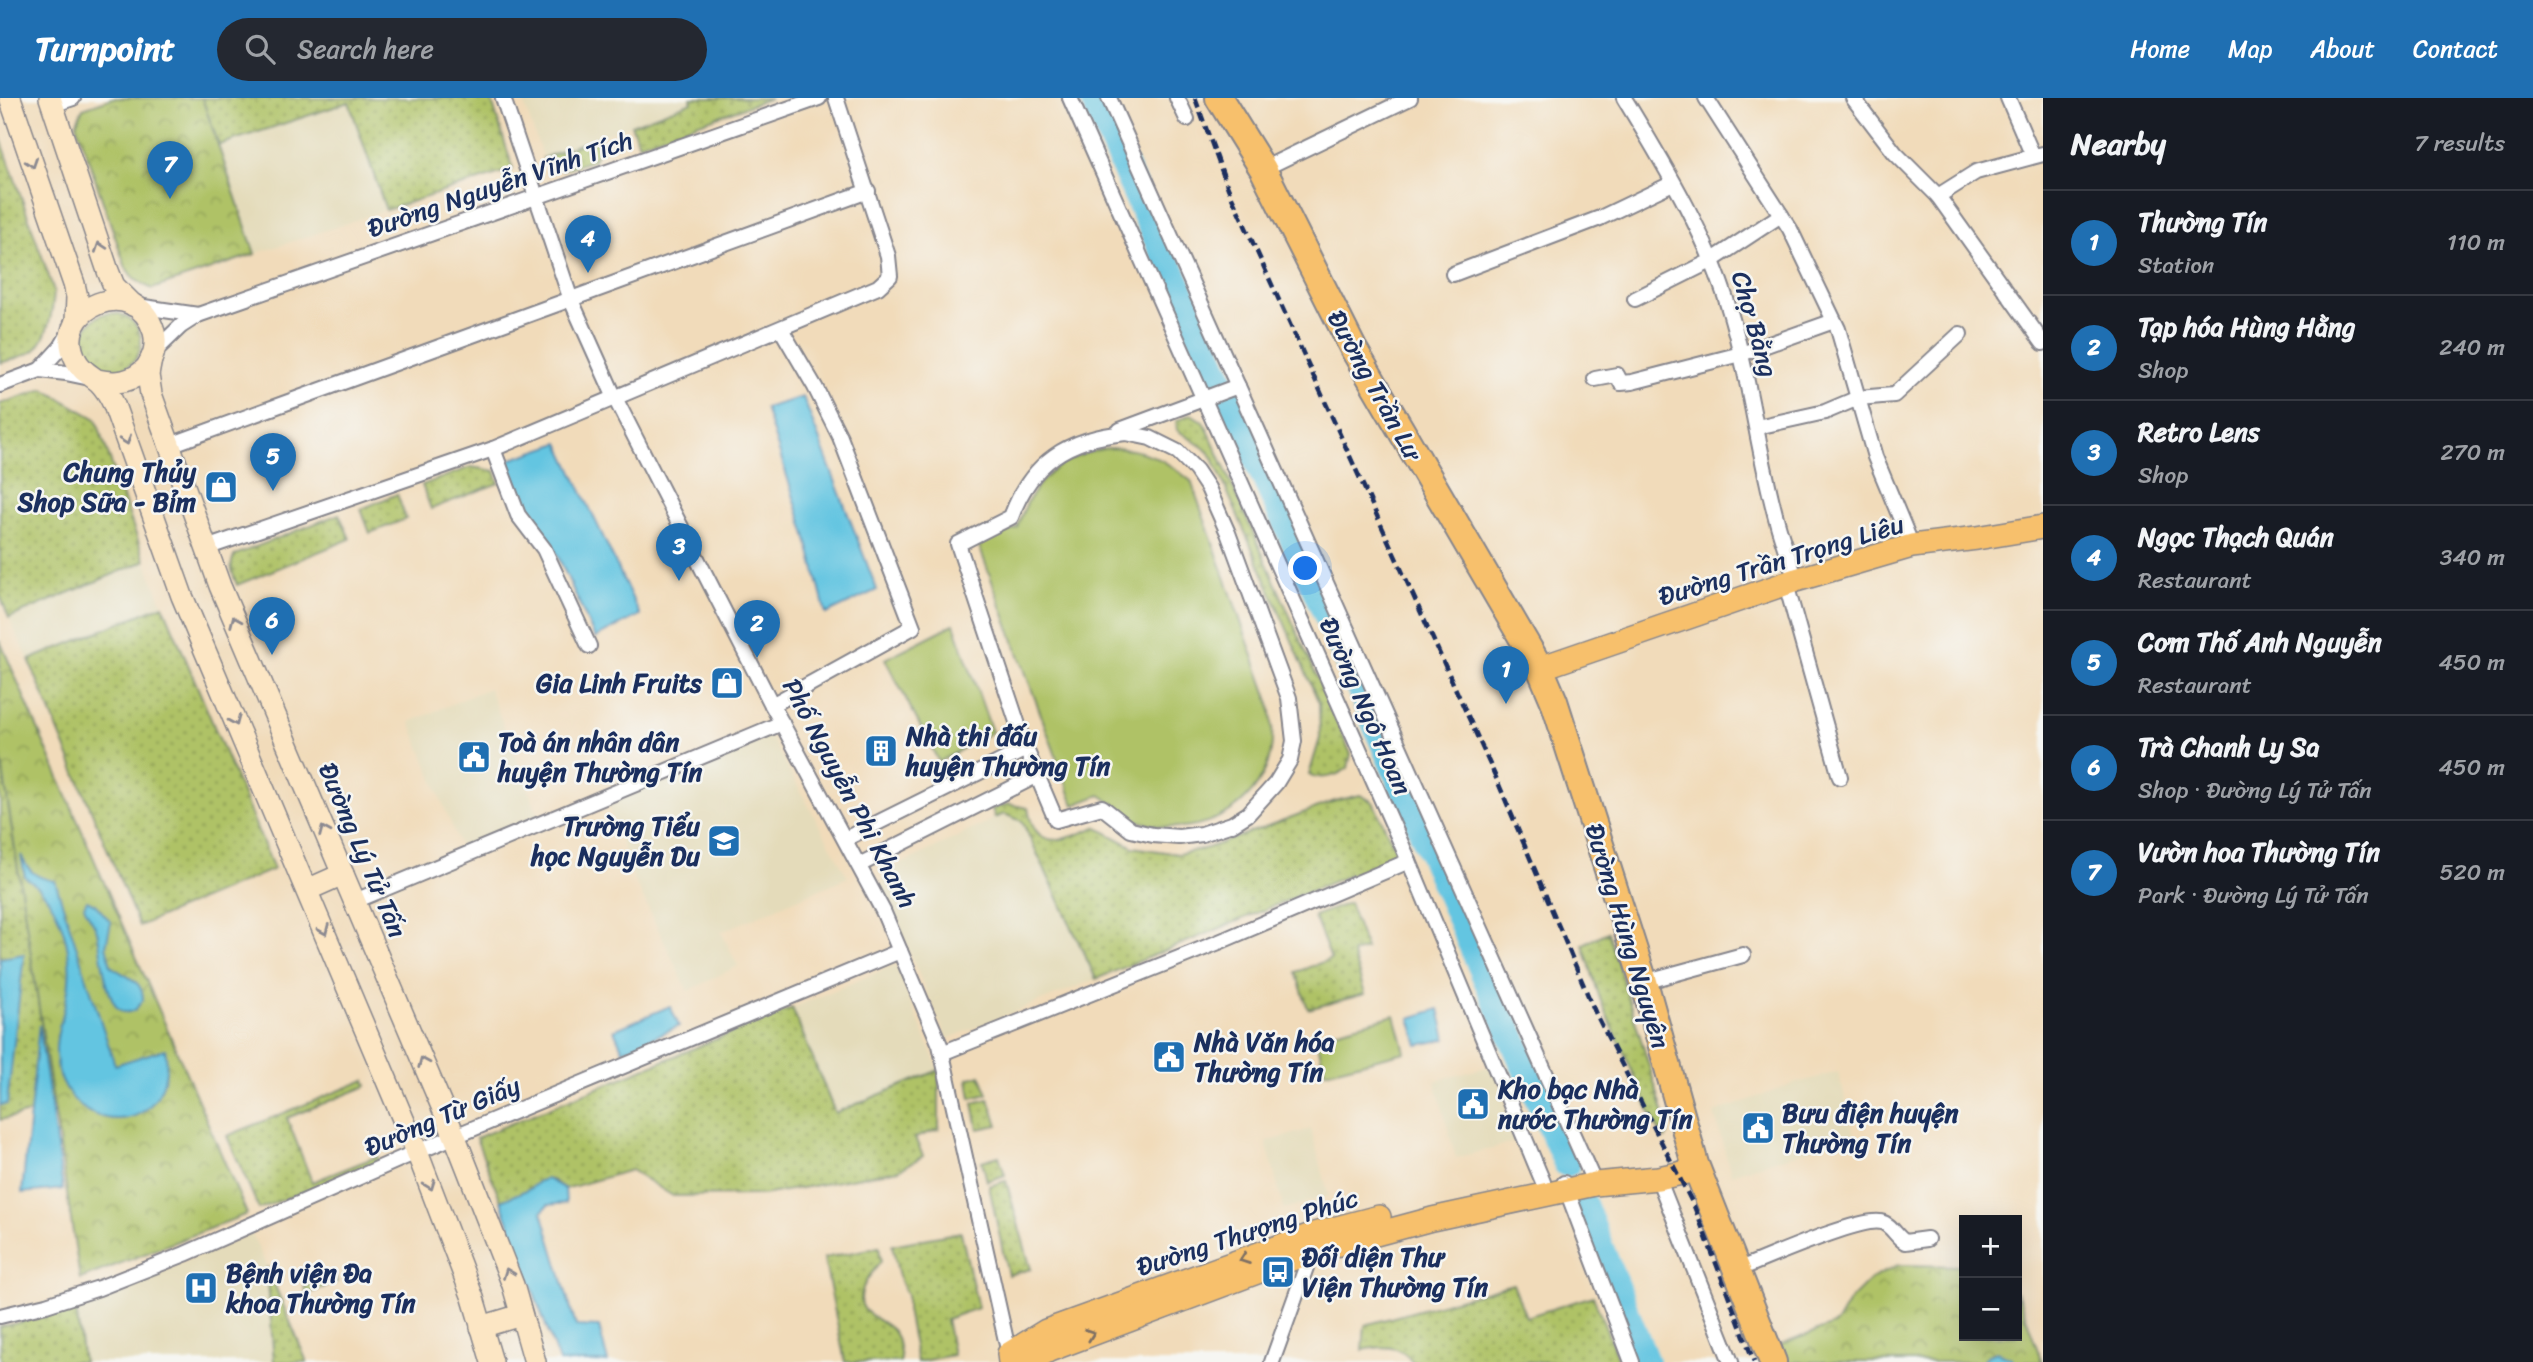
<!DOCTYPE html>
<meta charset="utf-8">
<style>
:root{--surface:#171b24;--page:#242831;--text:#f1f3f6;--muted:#9ea1a6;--line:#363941;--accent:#1f6fb2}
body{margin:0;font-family:Sriracha,sans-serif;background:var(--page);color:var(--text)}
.controls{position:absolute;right:21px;bottom:21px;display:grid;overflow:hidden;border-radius:0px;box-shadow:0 7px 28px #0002}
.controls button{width:63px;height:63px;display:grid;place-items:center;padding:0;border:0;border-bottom:2px solid var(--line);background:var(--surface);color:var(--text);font:35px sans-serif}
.you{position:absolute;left:1306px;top:471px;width:24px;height:24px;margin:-18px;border:5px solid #fff;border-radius:50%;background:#1a73e8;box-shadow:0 0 0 10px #1a73e833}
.badge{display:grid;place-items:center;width:46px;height:46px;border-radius:50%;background:var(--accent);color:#fff;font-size:23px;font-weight:700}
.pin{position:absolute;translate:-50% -58px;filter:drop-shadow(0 2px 4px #0008)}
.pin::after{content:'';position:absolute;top:37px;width:24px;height:21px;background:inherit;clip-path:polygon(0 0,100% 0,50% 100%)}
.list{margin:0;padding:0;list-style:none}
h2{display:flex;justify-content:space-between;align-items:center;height:91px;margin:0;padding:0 28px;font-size:30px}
h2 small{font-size:23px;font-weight:400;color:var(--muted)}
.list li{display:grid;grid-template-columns:46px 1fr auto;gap:21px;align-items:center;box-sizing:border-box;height:105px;padding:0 28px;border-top:2px solid var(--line)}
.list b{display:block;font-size:26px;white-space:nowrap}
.list p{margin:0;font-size:23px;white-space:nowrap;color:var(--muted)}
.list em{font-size:23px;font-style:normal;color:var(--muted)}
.icon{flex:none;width:38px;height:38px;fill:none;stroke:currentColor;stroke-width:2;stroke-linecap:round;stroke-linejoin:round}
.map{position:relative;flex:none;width:2043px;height:1264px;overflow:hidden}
header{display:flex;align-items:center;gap:42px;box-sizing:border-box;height:98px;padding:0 35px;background:var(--accent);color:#fff}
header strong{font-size:33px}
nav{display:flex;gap:38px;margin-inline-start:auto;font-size:24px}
.search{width:490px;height:63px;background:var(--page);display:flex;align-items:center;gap:18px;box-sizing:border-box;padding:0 24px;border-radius:38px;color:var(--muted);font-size:26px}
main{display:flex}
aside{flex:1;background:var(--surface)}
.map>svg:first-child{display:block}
</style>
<header>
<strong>Turnpoint</strong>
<div class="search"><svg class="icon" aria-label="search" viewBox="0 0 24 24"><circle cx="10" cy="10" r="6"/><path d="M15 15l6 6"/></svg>Search here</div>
<nav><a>Home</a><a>Map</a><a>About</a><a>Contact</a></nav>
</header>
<main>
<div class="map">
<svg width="2043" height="1264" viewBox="0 0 2043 1264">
<defs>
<pattern id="grass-dots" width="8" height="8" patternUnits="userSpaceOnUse" patternTransform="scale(1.75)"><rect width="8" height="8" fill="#afc266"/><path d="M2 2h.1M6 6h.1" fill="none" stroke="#8e9e57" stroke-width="1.8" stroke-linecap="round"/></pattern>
<pattern id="park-crowns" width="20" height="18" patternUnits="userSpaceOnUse" patternTransform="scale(1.75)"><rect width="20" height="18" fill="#afc266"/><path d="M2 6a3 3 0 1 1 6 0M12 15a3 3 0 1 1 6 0" fill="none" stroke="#8e9e57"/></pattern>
</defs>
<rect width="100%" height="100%" fill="#f6f6f2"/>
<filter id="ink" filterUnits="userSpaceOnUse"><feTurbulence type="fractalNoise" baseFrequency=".0143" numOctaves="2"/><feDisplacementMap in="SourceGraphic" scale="14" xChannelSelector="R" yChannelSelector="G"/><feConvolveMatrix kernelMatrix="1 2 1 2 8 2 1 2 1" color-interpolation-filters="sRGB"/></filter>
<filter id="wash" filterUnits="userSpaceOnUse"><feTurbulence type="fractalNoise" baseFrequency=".00686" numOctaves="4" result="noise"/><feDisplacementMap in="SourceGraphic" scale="28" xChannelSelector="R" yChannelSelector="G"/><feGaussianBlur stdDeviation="1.57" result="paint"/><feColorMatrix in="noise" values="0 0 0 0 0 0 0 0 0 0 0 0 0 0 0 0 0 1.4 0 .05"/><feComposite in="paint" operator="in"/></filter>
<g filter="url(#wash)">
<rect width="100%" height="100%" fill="#f1dbba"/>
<g fill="#e4dbba">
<path d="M522,0h169l1,4 -149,56z"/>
<path d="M350,3l36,109 -131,44 -36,-109z"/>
<path d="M145,463l18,44 -134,55 -20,-42z"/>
<path d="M489,590l52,135 -77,33 -54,-134z"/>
<path d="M770,638l78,141 -127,55 17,34 -50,25 -55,-114 -25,-73z"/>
<path d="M1004,716l18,6 74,159 -149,60 -65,-149 3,-18z"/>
<path d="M895,867l44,105 -104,43 -43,-105z"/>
<path d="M1494,967l21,77 -59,16 -21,-77z"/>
<path d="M1838,974l17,63 -124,39 -17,-61 79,-29z"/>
<path d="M1311,1031l18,67 -45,13 -18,-67z"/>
<path d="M252,1135l55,129h-224l-7,-53z"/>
</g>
<g fill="url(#grass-dots)" stroke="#657862" stroke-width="2">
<path d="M202,0h289l22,71 -127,41 -37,-108 -130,43z"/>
<path d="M691,0h80l-132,46 -8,-19 61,-23z"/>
<path d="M0,38l54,155c-1,18 -6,51 -22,61 -9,5 -22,8 -32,11z"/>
<path d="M596,40l3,10 -5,12 -32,10 -19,-12z"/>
<circle cx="112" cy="244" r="29"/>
<path d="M44,291l52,30 49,142 -136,57 -9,-23v-191z"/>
<path d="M1191,316l11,7 5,7 144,326 -3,14c-12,9 -25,12 -39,7l11,-37 -1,-35 -107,-247 -8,-8 -27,-18 -1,-9z"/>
<path d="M471,369l24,4 4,12 -68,26 -9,-24z"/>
<path d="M397,396l9,25 -36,14 -9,-24z"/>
<path d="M339,416l11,25 -113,46c-4,-11 -9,-19 -2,-30z"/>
<path d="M163,507l111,264 -135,57 -110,-266z"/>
<path d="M0,652l54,357 -54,13z"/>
<path d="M1360,697l13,7 25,53 -302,124 -74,-158 -18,-7 -9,4 -3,-9 16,-5 20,4c7,47 38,31 68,19l37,20 45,7 30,-6 127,-47z"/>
<path d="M1349,805l17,46 -14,4 13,41 -57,15 -12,-37 35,-13 -17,-43z"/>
<path d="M1608,834l58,189 2,13 -3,5 -8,-12 -57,-128 -17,-55z"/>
<path d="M792,910l43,105 104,-43v59l-24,9 8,18 -24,14 -136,25 -90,1 -42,-26 -66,19 -13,-9 -13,1 -7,7 -31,13 -25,-63z"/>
<path d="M980,977l8,19 -17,4 -3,-19z"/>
<path d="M365,982l2,6 -80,32 25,64 66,-26 2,6 -121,47 -32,-73z"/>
<path d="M989,1001l9,26 -20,4 -5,-26z"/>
<path d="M999,1058l6,19 -18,6 -5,-20z"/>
<path d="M1006,1083l25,88 -23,6 -19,-89z"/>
<path d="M961,1134l17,76 -32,11 7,36 -36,7 -10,-52v-15l-7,-14 -8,-36z"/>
<path d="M879,1149l2,14c-5,8 -15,17 -18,27 -9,26 14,28 28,41 8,7 8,20 10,30l-1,3h-55l-21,-104z"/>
<path d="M267,1169l40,95h-33z"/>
<path d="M335,1178l2,6 -30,12 -3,-7z"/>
<path d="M1513,1186l13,33 67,-21 26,66h-207c-11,-18 -31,-16 -49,-12l2,-25z"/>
<path d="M76,1211l7,53h-82l-1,-35z"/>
</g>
<g fill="url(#park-crowns)" stroke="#657862" stroke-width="2">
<path d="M112,0h90l53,156 -103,35 -18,-10 -8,-11 -50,-144 7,-16z"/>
<path d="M0,543l247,573 -167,65 -80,-529z"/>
<path d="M1898,1167l66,1v70h53v-44l25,70h-254l-8,-17 56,-21 14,-24 21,-21z"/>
</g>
<g fill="#afc266" stroke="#657862" stroke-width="2">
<path d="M1108,350c36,0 55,10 83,33l79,223c3,20 5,44 -4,64 -20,47 -72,69 -121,55 -17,-4 -30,-19 -45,-28l-26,10 -96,-262 39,-15c14,-46 42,-72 91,-80z"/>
<path d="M954,526l38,108 -53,30 -54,-103z"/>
<path d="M1395,917l10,37 -80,20 -9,-36z"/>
</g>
<g fill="#63c5e1" stroke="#3f7aa0" stroke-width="2">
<path d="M803,299l74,193 -51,24 -20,-79 -41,-127z"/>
<path d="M559,345l81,172 -45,23 -39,-86 -29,-41 -24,-49z"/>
<path d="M21,757c7,17 16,23 34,26l60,184 50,-16c7,31 -11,70 -47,70 -39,0 -63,-34 -62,-71 0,-16 7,-31 10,-47 10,-42 -2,-99 -41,-124z"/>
<path d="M87,802l8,4 16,18 -5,24 5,20c13,10 33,14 32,34l-8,10c-5,2 -10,4 -15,0 -15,-11 -19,-62 -23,-79 -3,-9 -10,-16 -13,-25z"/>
<path d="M24,856l-17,150 -7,1v-147z"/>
<path d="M670,908l9,20 -56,25 -9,-21z"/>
<path d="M1439,911l7,30 -28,6 -8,-27z"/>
<path d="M39,927l24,164 -41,4z"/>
<path d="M547,1081l18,10 1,14 -18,2 -6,7 34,114 23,1 9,35h-49l-58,-161 30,-13 8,-7z"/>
<path d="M1996,1254l16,6 2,4h-31l5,-7z"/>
</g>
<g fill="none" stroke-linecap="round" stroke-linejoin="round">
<g stroke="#63c5e1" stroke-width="28">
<path d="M1093,0l253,558 221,507"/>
<path d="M1580,1099l65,165"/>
</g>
</g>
</g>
<g filter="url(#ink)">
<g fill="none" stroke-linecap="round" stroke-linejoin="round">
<defs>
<g id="street">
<path d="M503,0l68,202 44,98 157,307 111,206 57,134 69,309"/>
<path d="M1070,0l339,763 134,321"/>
<path d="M1109,0l486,1086"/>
<path d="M1177,0l10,21"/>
<path d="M1624,0c41,68 84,138 106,214 21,70 28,143 48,213 5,18 12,37 18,55"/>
<path d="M1706,0l84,131 48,100 37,128 37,89"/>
<path d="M1853,0l42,55 43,43 38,-24 67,-18"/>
<path d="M2008,0l25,58"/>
<path d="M52,7l21,-7"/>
<path d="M1263,71l147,-71"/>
<path d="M1938,98l105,147"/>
<path d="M1453,176l147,-56 73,-35"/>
<path d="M1635,201l76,-38 70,-46"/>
<path d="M137,208l61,9"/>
<path d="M154,254l27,-26 17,-11 621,-217"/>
<path d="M40,272l21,-23 10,-17"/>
<path d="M1595,281l22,-4 4,8 11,-1 109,-28 93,-33"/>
<path d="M0,287l40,-15 26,3 24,5"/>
<path d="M1757,329l68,-15 33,-14 36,-3 66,-61"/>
<path d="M1120,332l118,-44"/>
<path d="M1126,335l24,5 28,14 18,18 12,18 20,45 61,165 5,43 -4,19 -14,23 -28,31 -16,10 -30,10 -23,3 -26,-2 -22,-5 -29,-23 -46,13 -30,-71 -68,-205 53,-27c20,-55 57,-79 115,-84z"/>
<path d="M170,347l698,-254"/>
<path d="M493,351l25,66 26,34 45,97"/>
<path d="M206,450l287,-99 385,-162 12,-11 -2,-20 -52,-158"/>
<path d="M1786,486l54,193"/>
<path d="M772,607l141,-78 -73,-190 -25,-50 -34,-58"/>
<path d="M845,741l181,-90"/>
<path d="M859,767l177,-89"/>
<path d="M355,803l427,-178"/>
<path d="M1644,884l99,-27"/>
<path d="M942,955l277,-111 190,-81"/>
<path d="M1658,1080l73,184"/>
<path d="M1564,1085l68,179"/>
<path d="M1737,1172c26,-10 122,-53 144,-48 10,2 15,15 24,20l22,-3"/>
<path d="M0,1218l46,-11 53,-17 86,-34 215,-95 500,-208"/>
<path d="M1272,1264l41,-114"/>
</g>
<g id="secondary">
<path d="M10,0l64,186 3,13 -1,24"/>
<path d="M50,0l58,173 6,15 19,19"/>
<path d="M151,261l-3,16 3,19 69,192 235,551 58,148 22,77"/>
<path d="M97,282c18,4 35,3 49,-12 8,-10 11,-24 8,-36 -18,-61 -105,-24 -78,28 5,11 15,15 23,22 7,7 11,14 15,23l68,191 235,556 56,146 19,64"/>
<path d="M307,792l36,-16"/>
<path d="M481,1229l40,-12"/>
</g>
<g id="primary">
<path d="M1540,570l256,-88 116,-34 65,-8 66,-11"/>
<path d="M1010,1264l-1,-8 37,-23 268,-97 65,-17"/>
<path d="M1028,1264l21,-12 264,-99 119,-32 163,-35 63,-6 39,-8"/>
</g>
<path id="highway" d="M1219,0l44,71 90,179 187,320 14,33 90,281 51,182 78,198"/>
</defs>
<use href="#street" stroke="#86858c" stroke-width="18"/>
<use href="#secondary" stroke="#86858c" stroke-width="24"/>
<use href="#primary" stroke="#86858c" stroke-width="26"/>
<use href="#highway" stroke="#86858c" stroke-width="30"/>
<use href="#street" stroke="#fff" stroke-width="14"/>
<use href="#secondary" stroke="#fce6c4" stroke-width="21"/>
<use href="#primary" stroke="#f7c06c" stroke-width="23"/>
<use href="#highway" stroke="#f7c06c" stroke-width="26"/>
<path stroke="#1b2f5e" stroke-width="4.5" stroke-dasharray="10 5" stroke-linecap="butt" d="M1195,0l33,90 269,592 98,232 99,194 60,156"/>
</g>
<defs><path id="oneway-chevron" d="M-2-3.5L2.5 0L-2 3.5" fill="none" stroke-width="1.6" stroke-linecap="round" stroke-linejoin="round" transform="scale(1.75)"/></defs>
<g stroke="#8c8a91">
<use href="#oneway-chevron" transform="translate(32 65) rotate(71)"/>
<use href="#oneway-chevron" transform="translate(100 149) rotate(-109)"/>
<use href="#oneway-chevron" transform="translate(126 342) rotate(70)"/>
<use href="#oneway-chevron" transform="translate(235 523) rotate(-113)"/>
<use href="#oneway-chevron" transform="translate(235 623) rotate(67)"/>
<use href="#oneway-chevron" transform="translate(324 733) rotate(-113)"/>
<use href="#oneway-chevron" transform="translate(324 832) rotate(67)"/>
<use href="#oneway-chevron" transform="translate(423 964) rotate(-113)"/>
<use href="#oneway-chevron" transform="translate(430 1087) rotate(69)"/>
<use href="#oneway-chevron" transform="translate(508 1175) rotate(-111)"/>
</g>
<g stroke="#7e7064">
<use href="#oneway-chevron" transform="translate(1244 1161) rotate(160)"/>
<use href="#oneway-chevron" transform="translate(1090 1236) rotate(-20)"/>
</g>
</g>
<defs>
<symbol id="shop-square" viewBox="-11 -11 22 22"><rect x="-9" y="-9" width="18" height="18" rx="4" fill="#1f6fb2" stroke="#f6f6f2"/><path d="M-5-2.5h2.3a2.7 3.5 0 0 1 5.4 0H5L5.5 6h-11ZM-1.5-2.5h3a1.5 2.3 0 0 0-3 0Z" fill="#fff"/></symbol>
<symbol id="building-square" viewBox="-11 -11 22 22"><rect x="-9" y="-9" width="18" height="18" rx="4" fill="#1f6fb2" stroke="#f6f6f2"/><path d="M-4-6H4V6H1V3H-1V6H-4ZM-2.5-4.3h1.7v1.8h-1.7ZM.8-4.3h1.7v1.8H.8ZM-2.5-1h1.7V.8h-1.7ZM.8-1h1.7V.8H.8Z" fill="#fff"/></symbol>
<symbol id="civic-square" viewBox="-11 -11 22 22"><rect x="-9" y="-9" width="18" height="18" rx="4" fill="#1f6fb2" stroke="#f6f6f2"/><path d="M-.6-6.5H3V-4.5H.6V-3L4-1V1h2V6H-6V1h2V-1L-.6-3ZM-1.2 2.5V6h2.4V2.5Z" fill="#fff"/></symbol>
<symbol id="school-square" viewBox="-11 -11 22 22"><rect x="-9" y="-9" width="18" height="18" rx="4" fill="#1f6fb2" stroke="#f6f6f2"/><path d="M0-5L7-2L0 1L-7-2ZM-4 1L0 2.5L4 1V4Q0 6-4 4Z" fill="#fff"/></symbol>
<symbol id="bus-square" viewBox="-11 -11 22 22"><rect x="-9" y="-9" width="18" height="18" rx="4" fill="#1f6fb2" stroke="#f6f6f2"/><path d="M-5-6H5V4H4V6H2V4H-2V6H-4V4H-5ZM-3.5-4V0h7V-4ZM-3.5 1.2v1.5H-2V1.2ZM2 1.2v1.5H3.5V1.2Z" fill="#fff"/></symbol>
<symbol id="hospital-square" viewBox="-11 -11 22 22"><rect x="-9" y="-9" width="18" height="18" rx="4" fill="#1f6fb2" stroke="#f6f6f2"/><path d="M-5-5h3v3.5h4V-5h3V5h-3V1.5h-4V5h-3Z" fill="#fff"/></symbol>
</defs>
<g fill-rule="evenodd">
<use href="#shop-square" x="202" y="370" width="38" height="38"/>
<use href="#shop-square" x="708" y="566" width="38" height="38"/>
<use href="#building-square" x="862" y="634" width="38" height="38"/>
<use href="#civic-square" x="455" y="640" width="38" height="38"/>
<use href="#school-square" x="705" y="724" width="38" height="38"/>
<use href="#civic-square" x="1150" y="940" width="38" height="38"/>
<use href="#civic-square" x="1454" y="987" width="38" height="38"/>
<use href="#civic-square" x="1739" y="1011" width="38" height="38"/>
<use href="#bus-square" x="1259" y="1155" width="38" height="38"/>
<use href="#hospital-square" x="182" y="1171" width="38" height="38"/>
</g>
<g text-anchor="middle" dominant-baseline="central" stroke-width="5" stroke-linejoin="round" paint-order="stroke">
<g font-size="26" fill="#1b2f5e" stroke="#f6f6f2">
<text transform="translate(500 86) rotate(-19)">Đường Nguyễn Vĩnh Tích</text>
<text transform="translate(1755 226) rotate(74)">Chợ Bằng</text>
<text transform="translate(1375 287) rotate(61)">Đường Trần Lư</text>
<text transform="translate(1781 462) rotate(-17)">Đường Trần Trọng Liêu</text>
<text transform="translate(1366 608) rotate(66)">Đường Ngô Hoan</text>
<text transform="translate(850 695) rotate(62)">Phố Nguyễn Phi Khanh</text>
<text transform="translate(363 752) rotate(67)">Đường Lý Tử Tấn</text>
<text transform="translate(1628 838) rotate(73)">Đường Hùng Nguyên</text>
<text transform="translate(442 1018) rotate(-23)">Đường Từ Giấy</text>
<text transform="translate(1247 1134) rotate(-18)">Đường Thượng Phúc</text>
</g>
<g font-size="26" font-weight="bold" fill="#1b2f5e" stroke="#f6f6f2" text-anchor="start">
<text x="196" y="374" text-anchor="end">Chung Thủy<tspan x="196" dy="30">Shop Sữa - Bỉm</tspan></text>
<text x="702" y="585" text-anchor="end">Gia Linh Fruits</text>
<text x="906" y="638">Nhà thi đấu<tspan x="906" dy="30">huyện Thường Tín</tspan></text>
<text x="498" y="644">Toà án nhân dân<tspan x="498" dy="30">huyện Thường Tín</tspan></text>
<text x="700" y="728" text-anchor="end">Trường Tiểu<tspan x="700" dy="30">học Nguyễn Du</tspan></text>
<text x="1194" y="944">Nhà Văn hóa<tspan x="1194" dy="30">Thường Tín</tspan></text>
<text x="1498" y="991">Kho bạc Nhà<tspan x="1498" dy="30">nước Thường Tín</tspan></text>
<text x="1782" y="1015">Bưu điện huyện<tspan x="1782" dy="30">Thường Tín</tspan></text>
<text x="1302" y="1159">Đối diện Thư<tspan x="1302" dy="30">Viện Thường Tín</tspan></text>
<text x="226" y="1175">Bệnh viện Đa<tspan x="226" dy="30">khoa Thường Tín</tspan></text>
</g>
</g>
</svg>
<div class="controls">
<button>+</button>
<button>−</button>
</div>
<div class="you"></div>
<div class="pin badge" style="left:1506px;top:606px">1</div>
<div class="pin badge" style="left:757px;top:560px">2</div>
<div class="pin badge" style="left:679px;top:483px">3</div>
<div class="pin badge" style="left:588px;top:175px">4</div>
<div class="pin badge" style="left:273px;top:393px">5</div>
<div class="pin badge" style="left:272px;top:557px">6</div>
<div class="pin badge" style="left:170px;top:101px">7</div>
</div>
<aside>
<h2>Nearby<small>7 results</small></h2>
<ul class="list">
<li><span class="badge">1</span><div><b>Thường Tín</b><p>Station</p></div><em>110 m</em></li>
<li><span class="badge">2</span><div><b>Tạp hóa Hùng Hằng</b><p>Shop</p></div><em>240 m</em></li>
<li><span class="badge">3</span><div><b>Retro Lens</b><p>Shop</p></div><em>270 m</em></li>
<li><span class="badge">4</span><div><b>Ngọc Thạch Quán</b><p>Restaurant</p></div><em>340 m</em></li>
<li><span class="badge">5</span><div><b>Cơm Thố Anh Nguyễn</b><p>Restaurant</p></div><em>450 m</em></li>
<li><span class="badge">6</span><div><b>Trà Chanh Ly Sa</b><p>Shop · Đường Lý Tử Tấn</p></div><em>450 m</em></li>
<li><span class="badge">7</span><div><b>Vườn hoa Thường Tín</b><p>Park · Đường Lý Tử Tấn</p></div><em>520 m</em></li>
</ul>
</aside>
</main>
